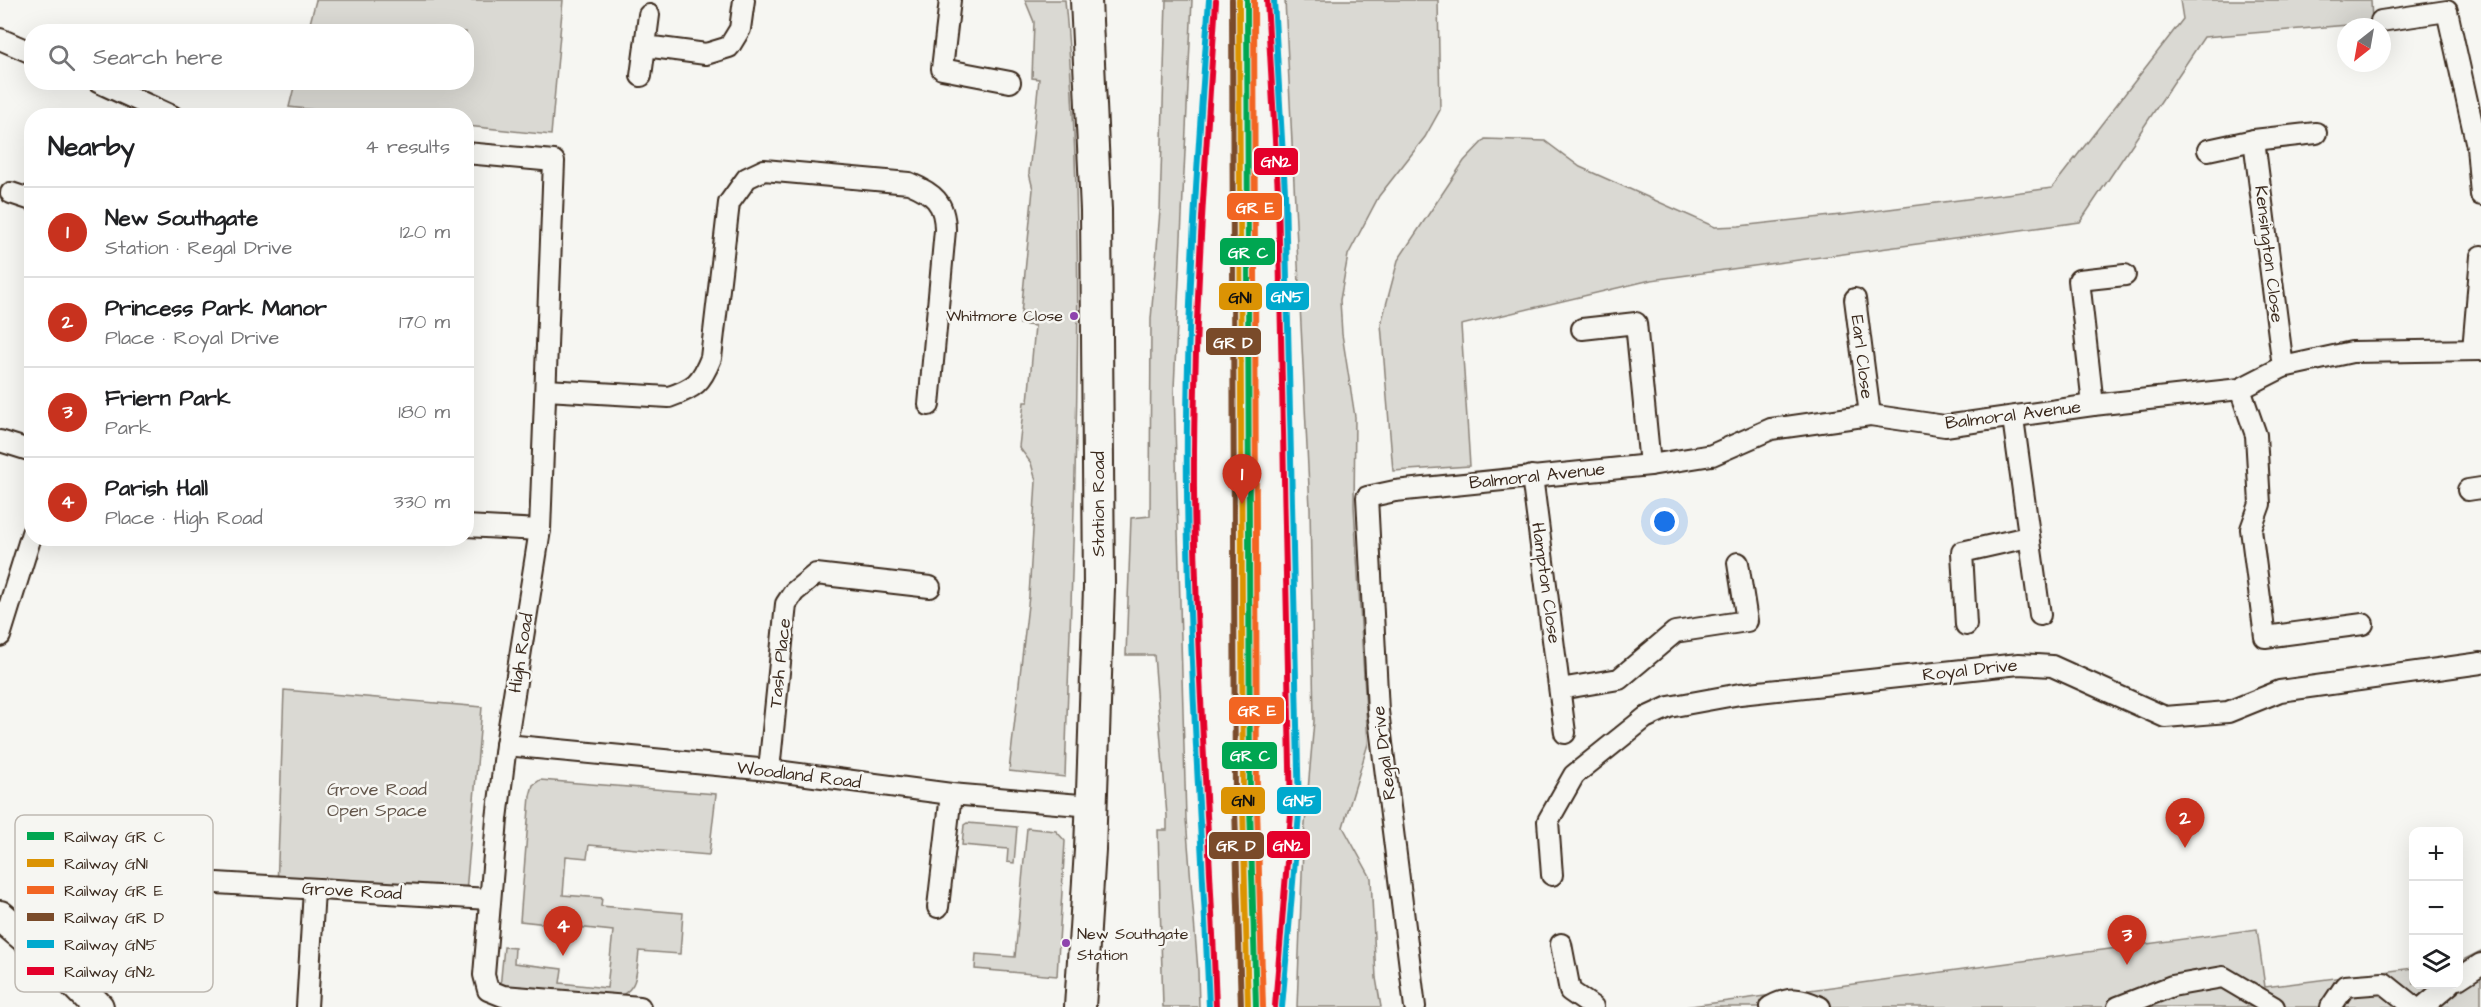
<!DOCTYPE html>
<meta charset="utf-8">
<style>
:root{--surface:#fff;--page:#f2f2f2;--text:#202124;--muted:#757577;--line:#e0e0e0;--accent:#c8321e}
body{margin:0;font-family:"Architects Daughter",sans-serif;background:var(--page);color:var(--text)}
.controls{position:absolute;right:18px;bottom:18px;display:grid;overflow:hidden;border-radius:12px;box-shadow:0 6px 24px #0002}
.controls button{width:54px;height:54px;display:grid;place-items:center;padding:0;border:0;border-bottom:2px solid var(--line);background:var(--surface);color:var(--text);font:30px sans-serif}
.compass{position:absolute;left:2337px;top:18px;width:54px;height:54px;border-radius:50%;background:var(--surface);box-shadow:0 6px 24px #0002;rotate:211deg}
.you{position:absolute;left:1665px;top:522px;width:21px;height:21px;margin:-15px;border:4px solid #fff;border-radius:50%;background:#1a73e8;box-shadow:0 0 0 9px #1a73e833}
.badge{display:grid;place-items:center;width:39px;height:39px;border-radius:50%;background:var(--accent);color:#fff;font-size:20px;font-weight:700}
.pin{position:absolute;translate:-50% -50px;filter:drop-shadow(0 2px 3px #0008)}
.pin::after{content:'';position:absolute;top:32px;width:21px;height:18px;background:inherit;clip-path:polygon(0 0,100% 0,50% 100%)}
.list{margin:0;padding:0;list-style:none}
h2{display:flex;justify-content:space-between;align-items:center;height:78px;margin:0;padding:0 24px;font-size:26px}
h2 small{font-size:20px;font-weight:400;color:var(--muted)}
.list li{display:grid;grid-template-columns:39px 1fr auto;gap:18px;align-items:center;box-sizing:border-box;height:90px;padding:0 24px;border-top:2px solid var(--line)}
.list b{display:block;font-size:22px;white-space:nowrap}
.list p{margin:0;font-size:20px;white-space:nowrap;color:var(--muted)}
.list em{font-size:20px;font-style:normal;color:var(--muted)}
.icon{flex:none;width:33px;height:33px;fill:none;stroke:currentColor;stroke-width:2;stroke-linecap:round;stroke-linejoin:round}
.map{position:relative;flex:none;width:2481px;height:1007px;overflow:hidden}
.search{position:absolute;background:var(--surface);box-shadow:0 6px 24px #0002;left:24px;top:24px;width:450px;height:66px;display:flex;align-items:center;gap:15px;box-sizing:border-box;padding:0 21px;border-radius:24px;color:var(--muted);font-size:22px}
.panel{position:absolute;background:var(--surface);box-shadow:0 6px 24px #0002;left:24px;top:108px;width:450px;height:438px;border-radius:24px}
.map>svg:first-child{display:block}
</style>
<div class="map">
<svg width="2481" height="1007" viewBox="0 0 2481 1007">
<rect width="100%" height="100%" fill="#f6f6f2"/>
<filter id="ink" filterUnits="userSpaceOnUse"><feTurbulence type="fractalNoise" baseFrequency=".0167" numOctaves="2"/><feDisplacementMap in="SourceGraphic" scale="12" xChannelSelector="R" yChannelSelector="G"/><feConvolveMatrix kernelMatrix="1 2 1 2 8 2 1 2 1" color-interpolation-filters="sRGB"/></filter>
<g filter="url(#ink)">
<g fill="#dad9d3" stroke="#8a8278" stroke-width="1.5">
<path d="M316,0h247l-12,135 -84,-9 -1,-10h-97l-80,-9 6,-24 171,-1v-50l-158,-1z"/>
<path d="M1025,0h40c24,258 8,519 0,777l-56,-6 20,-175 7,-115 -5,-18 -12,-16 5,-45h4l7,-76 -15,-2 13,-135 -4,-16 10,-94 -7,-1 2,-56z"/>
<path d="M1166,0h26l-18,388 12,431 12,152 1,36h-36l-5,-177h9v-14l-13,-161h-28l5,-137 19,-2 1,-197 9,-108z"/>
<path d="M1285,0h153l2,110 -15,27 -46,59 -31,59 -8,45 2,34 13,83 -1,89 14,238 -25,83 28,51 5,100 5,29h-84l6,-159 11,-127 -4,-213z"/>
<path d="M2180,0h191l1,23 -168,14 -124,185 -429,58 -190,45 9,141 -77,5 -12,-147 17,-64 66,-99 21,-22 60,2 35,26 135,60 24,-1 111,-12 202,-26 131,-169z"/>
<path d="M284,690l198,17 -17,197 -188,-15z"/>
<path d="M540,780l176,14 -7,61 -120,-10 -2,13 -21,-2 -3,39 39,3 -1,8 82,7 -3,41 -41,-3c-3,25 0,40 -28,49l-111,-12 4,-41 11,1 -1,15 48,6 -2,14 47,5 6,-57 -93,-10 10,-125 3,-11z"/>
<path d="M967,823l50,4 -3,36 -7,-1 1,-13 -46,-4 2,-20z"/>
<path d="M1027,828l29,3 9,10 -8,135 -82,-7 1,-15 39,3z"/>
<path d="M2257,929l8,58 148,-19 1,16h44l1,-22 22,-11v56h-797z"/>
</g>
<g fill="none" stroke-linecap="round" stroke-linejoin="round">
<defs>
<g id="street">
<path d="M950,0l-8,69 68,13"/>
<path d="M649,15l-4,31 61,8 23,-7 11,-18 4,-29"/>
<path d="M2381,21l66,-10 30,135 4,49"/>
<path d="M0,39l32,14"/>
<path d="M641,76l4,-30"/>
<path d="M98,82l74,34"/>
<path d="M2254,140l29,227"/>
<path d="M2208,150l46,-10 62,-7"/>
<path d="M466,153l88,8 -14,369 -34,215 -9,74 -13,156 4,15 15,6 137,11"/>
<path d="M11,193l21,7"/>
<path d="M1855,299l15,116"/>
<path d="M1582,329l54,-6 14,142"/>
<path d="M2473,350l8,-94"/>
<path d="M2240,389l16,46 4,69 -9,25 14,108 98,-13"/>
<path d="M546,390l123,7c26,-9 32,-14 42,-39l18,-155 18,-25 17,-8 145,13c24,10 36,19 36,47l-16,175"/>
<path d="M2093,405l-14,-125 46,-5"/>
<path d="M2013,418l27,197"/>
<path d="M0,441l32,10"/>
<path d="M1532,476l33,257"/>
<path d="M2468,490l13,-2"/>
<path d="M466,526l74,4"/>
<path d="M1966,625l-4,-73 66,-15"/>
<path d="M0,636l32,-103"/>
<path d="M1560,689l59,-10 56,-47 72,-11 -9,-58"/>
<path d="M506,745l263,25 182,24 141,12"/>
<path d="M769,770l17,-166 8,-12 22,-18 114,13"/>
<path d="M1552,875l-4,-54 26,-46 71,-57 24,-11 71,-13 279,-30 33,2 113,51 63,-5 52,-21 201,-28"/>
<path d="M216,883l273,16"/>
<path d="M938,907l13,-113"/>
<path d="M1561,944l9,47 23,16"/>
<path d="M2458,979l23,-15"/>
<path d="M307,1007l7,-117"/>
<path d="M1415,1007l-37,-296 -11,-214 28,-6 255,-26 62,-10 59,-26 99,-14 75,11 148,-21 147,-16 43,-22 69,-15 129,-2"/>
<path d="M1770,1007c20,-11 30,-9 50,0"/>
<path d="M2118,1007l54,-21 51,-9 51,30"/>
<path d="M2331,1007l14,-21 39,-3 30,24"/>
<path d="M2423,1007l27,-23"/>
</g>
<g id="primary">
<path d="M0,916l50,42 48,49"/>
<path d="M1080,1007l10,-157 9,-262 -3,-378 -10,-210"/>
</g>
</defs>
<use href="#street" stroke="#3b2a1e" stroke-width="24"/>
<use href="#primary" stroke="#3b2a1e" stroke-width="34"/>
<use href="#street" stroke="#f6f6f2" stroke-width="20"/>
<use href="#primary" stroke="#f6f6f2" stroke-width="30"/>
<defs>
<path id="rail-1" d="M1247,0l3,807 6,200"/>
<path id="rail-2" d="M1239,0l4,807 5,200"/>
<path id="rail-3" d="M1254,0l3,807 6,200"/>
<path id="rail-4" d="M1232,0l3,807 6,200"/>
<g id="rail-5">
<path d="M1209,0c-12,163 -24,327 -22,491 2,172 15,344 22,516"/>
<path d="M1274,0l11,192 14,622 -17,193"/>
</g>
<g id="rail-6">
<path d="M1267,0l11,192 13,622 -16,192"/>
<path d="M1216,1c-11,163 -23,326 -22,490 2,172 16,344 22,516"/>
</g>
</defs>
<use href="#rail-1" stroke="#f6f6f2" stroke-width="10"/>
<use href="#rail-2" stroke="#f6f6f2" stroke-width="10"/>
<use href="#rail-3" stroke="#f6f6f2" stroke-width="10"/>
<use href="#rail-4" stroke="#f6f6f2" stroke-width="10"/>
<use href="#rail-5" stroke="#f6f6f2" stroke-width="10"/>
<use href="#rail-6" stroke="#f6f6f2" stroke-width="10"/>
<use href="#rail-1" stroke="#00a651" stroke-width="6"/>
<use href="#rail-2" stroke="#db9304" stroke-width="6"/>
<use href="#rail-3" stroke="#f26522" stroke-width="6"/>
<use href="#rail-4" stroke="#7a4b2a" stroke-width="6"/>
<use href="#rail-5" stroke="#00a9ce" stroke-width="6"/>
<use href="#rail-6" stroke="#e4002b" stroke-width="6"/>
</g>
</g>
<g fill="#8e44ad" stroke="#f6f6f2" stroke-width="2">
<circle cx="1074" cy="316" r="5"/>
<circle cx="1066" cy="943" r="5"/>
</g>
<g text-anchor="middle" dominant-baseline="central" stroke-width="5" stroke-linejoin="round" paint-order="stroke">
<g font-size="16" fill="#3b2a1e" stroke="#f6f6f2" text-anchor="end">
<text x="1063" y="316">Whitmore Close</text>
<text x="1077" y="934" text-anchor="start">New Southgate<tspan x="1077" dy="21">Station</tspan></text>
</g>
<g font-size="18" fill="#3b2a1e" stroke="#f6f6f2">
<text transform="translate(2269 254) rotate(83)">Kensington Close</text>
<text transform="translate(1862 357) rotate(83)">Earl Close</text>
<text transform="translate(2013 415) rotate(-7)">Balmoral Avenue</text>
<text transform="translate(1537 476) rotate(-6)">Balmoral Avenue</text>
<text transform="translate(1098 504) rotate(-90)">Station Road</text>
<text transform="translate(1546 583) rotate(82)">Hampton Close</text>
<text transform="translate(521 653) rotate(-81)">High Road</text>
<text transform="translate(780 663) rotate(-84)">Tash Place</text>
<text transform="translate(1970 670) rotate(-6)">Royal Drive</text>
<text transform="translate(1384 753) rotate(-97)">Regal Drive</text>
<text transform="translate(799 775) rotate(7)">Woodland Road</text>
<text transform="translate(352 891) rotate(3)">Grove Road</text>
</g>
<g font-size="18" fill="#63564b" stroke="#f6f6f2">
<text x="377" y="789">Grove Road<tspan x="377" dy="21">Open Space</tspan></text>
</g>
</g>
<rect x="15" y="815" width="198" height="177" rx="9" fill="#f6f6f2" stroke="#beb9b2" stroke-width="1.5"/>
<rect x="27" y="832" width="27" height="8" fill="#00a651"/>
<rect x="27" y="859" width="27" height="8" fill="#db9304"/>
<rect x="27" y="886" width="27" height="8" fill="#f26522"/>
<rect x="27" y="913" width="27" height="8" fill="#7a4b2a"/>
<rect x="27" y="940" width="27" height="8" fill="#00a9ce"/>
<rect x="27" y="967" width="27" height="8" fill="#e4002b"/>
<g font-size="16" fill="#3b2a1e">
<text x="64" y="842">Railway GR C</text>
<text x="64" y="869">Railway GN1</text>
<text x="64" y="896">Railway GR E</text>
<text x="64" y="923">Railway GR D</text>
<text x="64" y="950">Railway GN5</text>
<text x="64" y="977">Railway GN2</text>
</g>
<g stroke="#f6f6f2" stroke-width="2">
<rect x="1253" y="147" width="46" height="29" rx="6" fill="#e4002b"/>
<rect x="1226" y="192" width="57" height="29" rx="6" fill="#f26522"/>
<rect x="1219" y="237" width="57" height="29" rx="6" fill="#00a651"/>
<rect x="1265" y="282" width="45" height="29" rx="6" fill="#00a9ce"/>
<rect x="1218" y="282" width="45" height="29" rx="6" fill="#db9304"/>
<rect x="1205" y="327" width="57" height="29" rx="6" fill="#7a4b2a"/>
<rect x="1228" y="696" width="57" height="29" rx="6" fill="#f26522"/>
<rect x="1221" y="741" width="57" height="29" rx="6" fill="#00a651"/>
<rect x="1220" y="786" width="46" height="29" rx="6" fill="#db9304"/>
<rect x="1276" y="786" width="46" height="29" rx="6" fill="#00a9ce"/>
<rect x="1266" y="830" width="45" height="29" rx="6" fill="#e4002b"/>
<rect x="1208" y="831" width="57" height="29" rx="6" fill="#7a4b2a"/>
</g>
<g font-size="16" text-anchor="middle" font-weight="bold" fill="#fff">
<text x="1276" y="167">GN2</text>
<text x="1255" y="213">GR E</text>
<text x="1248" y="258">GR C</text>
<text x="1287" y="302">GN5</text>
<text x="1233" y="348">GR D</text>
<text x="1257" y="716">GR E</text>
<text x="1250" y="761">GR C</text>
<text x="1299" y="806">GN5</text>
<text x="1288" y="851">GN2</text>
<text x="1236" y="851">GR D</text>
</g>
<g font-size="16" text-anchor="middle" font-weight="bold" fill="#111">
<text x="1240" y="303">GN1</text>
<text x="1243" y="806">GN1</text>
</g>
</svg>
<div class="controls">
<button>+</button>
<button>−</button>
<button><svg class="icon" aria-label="layers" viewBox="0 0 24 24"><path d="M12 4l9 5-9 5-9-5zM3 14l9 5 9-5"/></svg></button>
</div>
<svg class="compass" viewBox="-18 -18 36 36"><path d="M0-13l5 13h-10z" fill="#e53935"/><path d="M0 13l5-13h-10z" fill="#757577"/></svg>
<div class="you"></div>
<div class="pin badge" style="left:1242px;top:504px">1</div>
<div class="pin badge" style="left:2185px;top:848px">2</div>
<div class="pin badge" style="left:2127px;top:965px">3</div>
<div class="pin badge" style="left:563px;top:956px">4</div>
<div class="search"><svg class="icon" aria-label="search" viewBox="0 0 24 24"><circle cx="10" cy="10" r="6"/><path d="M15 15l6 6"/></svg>Search here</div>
<section class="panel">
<h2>Nearby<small>4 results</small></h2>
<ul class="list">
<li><span class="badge">1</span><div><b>New Southgate</b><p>Station · Regal Drive</p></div><em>120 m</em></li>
<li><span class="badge">2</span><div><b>Princess Park Manor</b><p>Place · Royal Drive</p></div><em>170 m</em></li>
<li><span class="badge">3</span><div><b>Friern Park</b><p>Park</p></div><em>180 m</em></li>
<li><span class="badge">4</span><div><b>Parish Hall</b><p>Place · High Road</p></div><em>330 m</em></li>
</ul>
</section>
</div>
